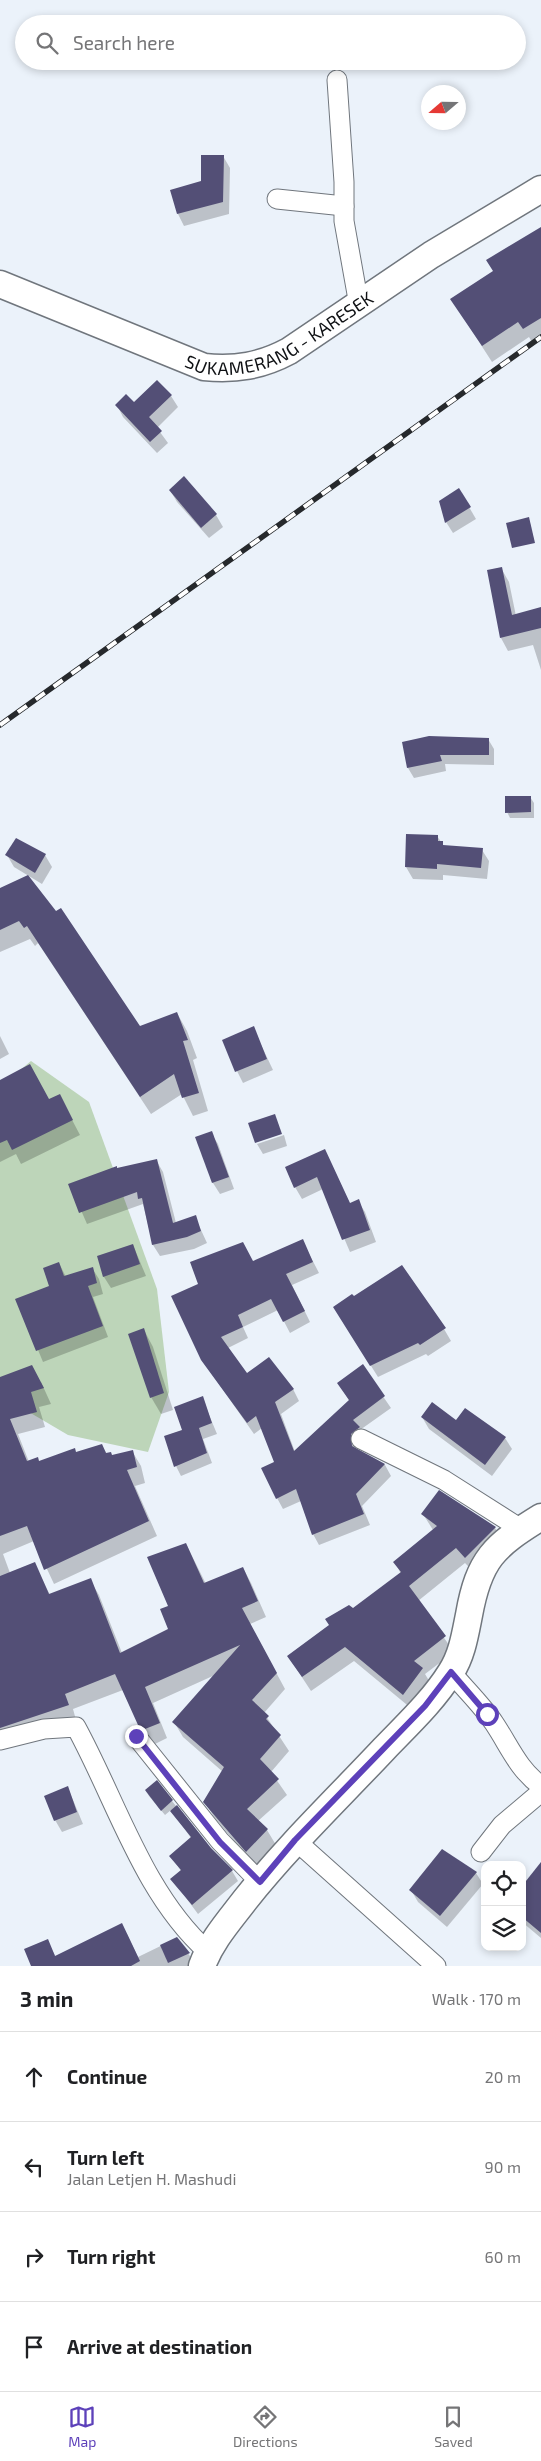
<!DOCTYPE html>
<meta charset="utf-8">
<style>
:root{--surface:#fff;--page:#f2f2f2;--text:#202124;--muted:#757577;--line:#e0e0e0;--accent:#5d41ba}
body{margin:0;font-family:"Exo 2",sans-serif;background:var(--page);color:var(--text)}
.controls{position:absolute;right:15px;bottom:15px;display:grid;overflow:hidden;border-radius:10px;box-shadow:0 2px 8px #0003}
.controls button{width:45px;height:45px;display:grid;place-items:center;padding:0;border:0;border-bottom:1px solid var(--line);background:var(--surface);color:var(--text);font:25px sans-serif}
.compass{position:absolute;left:421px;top:85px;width:45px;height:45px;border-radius:50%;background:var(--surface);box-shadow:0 2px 8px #0003;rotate:250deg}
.stop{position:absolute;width:15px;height:15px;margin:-11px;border:4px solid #5d41ba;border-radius:50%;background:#fff}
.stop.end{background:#5d41ba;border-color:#fff;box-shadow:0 1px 5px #0008}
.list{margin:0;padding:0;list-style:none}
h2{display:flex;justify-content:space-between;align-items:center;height:65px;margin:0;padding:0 20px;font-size:21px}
h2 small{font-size:16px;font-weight:400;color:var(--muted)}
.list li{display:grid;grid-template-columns:32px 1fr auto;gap:15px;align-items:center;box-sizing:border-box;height:90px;padding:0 20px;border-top:1px solid var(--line)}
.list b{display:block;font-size:19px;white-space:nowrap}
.list p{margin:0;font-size:16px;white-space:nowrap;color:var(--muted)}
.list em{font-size:16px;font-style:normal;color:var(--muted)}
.icon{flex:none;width:28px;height:28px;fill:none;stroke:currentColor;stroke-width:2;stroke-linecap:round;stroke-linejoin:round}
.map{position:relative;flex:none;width:541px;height:1966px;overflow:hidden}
.search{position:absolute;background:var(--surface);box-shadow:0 2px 8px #0003;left:15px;right:15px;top:15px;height:55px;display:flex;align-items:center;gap:12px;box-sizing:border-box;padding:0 18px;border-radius:28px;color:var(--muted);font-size:19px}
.sheet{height:425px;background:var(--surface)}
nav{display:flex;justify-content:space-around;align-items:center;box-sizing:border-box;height:70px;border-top:1px solid var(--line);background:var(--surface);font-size:14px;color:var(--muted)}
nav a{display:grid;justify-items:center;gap:2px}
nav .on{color:var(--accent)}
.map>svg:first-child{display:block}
</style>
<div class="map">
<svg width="541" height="1966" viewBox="0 0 541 1966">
<rect width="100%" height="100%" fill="#ebf2fa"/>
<path fill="#bdd5b9" d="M31,1061l58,41 68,187 12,103 -21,60 -80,-17 -68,-40v-308z"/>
<g fill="#0003">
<path d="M223,156l7,12 -1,46 -45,12 -6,-12 -6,-24 30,-8z"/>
<path d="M541,228v112l-8,4 -4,-7 -37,25 -40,-62 42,-28z"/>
<path d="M171,396l7,11 -21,21 11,15 -11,10 -34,-36 -6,-12z"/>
<path d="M170,490l46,25 7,12 -14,11 -32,-36z"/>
<path d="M459,490l17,29 -23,14 -7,-11z"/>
<path d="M501,568l8,14 7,34 25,-8v62l-8,-25 -25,6 -7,-13 -12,-67z"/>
<path d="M488,739l6,10v16l-49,-1 1,7 -32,7 -6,-10 -5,-25z"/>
<path d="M530,797l4,6v15h-24l-3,-6z"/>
<path d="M437,836l7,10 38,4 7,11 -2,18 -44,-4v5l-30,-1 -7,-12z"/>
<path d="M16,840l29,15 7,12 -10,17 -28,-17 -7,-12z"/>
<path d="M0,889l139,138 38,-14 10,18 10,27 -4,2 15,51 -15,5 -11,-22 -31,20 -113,-171 -3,3 -5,-7 -30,13z"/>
<path d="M253,1028l20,42 -30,13 -6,-12z"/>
<path d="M0,1036l9,18 -9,5z"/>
<path d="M0,1081l49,19 10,-5 21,40 -59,29 -5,-10 -16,8z"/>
<path d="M211,1133l7,11 16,45 -14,5 -7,-11z"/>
<path d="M284,1135l3,11 -24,8 -6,-10z"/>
<path d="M325,1151l25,53 8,-3 7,11 11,30 -26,10 -27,-63 -21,10 -7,-12z"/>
<path d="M156,1160l7,12 13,51 19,-6 12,26 -13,6 -34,7 -7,-11 -10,-41 -56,20 -17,-39z"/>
<path d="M302,1240l17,33 -27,12 18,37 -20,11 -12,-23 -35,17 5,11 -20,10 19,26 46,15 6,12 -18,13 14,38 55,-50 -11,-18 23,-18 29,42 -31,22 -4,16 1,4 28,15 6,11 -29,30 8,19 -51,20 -6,-11 -12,-33 -18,8 -6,-11 -1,-36 -14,-34 -8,6 -52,-74 51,-98z"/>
<path d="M133,1245l13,31 -35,12 -7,-11 -6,-20z"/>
<path d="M59,1263l7,14 26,-9 7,11 4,15 -10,3 15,40 -65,25 -26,-63 34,-12z"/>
<path d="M341,1318l103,11 7,12 -23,15 -2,-2 -48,23z"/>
<path d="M144,1330l9,17 20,63 -12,4 -10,-17z"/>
<path d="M0,1379l41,3 10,22 -12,3 6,20 -27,7 11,28h10l63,-16 5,8 6,2 19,-5 9,15 4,17 -10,3 22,50 -103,48 -20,-43 -31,13 7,19 24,-10 16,32 40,-15 9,15 23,58 48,-23v-24l16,-62 20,40 37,-16 8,15 15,34 -16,7 35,65 -21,24 25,38 -18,21 16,23 -29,26 9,9 9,15 -21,21 -41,-49 -9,-15 18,-30 -40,-35 -9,-15 41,-47 -62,28 14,35 -12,6 -7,-3 -9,-16 -16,-35 -50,19 3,11 -76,28z"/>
<path d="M202,1398l15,36 -14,5 9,24 -31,13 -5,-10 8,-35z"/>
<path d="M422,1417l35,5 48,16 7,11 -20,27 -63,-47z"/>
<path d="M423,1514l72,14 9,14 -30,30 -9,-9 -47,38 36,51 -29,22 6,10 -19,25 -58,-48 -43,30 -23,-35 113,-82 -6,-12 38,-32z"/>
<path d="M157,1782l53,67 22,22 6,10 -40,33 -26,-35 9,-8 -10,-15 20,-18 -20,-28 -6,5 -16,-19 -3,-5z"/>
<path d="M68,1788l15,36 -21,8 -7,-12z"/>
<path d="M541,1864v74l-19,-16v-33z"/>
<path d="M476,1873l7,11 -36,43 -29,-25 -7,-12z"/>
<path d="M127,1934l11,23 39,-19 18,25 -6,3h-156l14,-25 9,16z"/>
</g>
<g fill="#534f76">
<path d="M201,155h23l-1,47 -46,12 -7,-24 31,-9z"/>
<path d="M541,227v91l-18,11 -5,-7 -36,24 -32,-47 43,-28 -7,-11z"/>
<path d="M157,380l15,15 -23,22 13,14 -12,11 -35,-37 11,-11 8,8z"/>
<path d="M184,476l33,38 -16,14 -32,-38z"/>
<path d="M459,488l12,19 -26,16 -6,-22z"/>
<path d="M529,517l6,26 -23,5 -6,-25z"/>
<path d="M502,567l10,48 29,-8v21l-41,10 -13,-68z"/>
<path d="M429,736l60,2v17h-49l2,6 -35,7 -5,-26z"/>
<path d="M505,796h26v16l-26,1z"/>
<path d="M406,834l32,1v6h5v4l40,3 -2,20 -44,-4v5l-32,-2z"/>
<path d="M16,838l30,16 -11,19 -30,-18z"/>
<path d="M28,875l28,36 5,-3 79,118 37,-14 11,28 -5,1 16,52 -17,5 -8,-24 -34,23 -113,-171 -3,2 -5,-7 -19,9v-42z"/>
<path d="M254,1026l13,33 -32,13 -13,-32z"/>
<path d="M30,1064l19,35 11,-5 13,26 -61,30 -5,-10 -7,3v-63z"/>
<path d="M275,1114l7,20 -27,9 -7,-20z"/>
<path d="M212,1131l17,46 -17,6 -17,-46z"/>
<path d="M325,1149l25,54 9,-4 11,31 -28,10 -25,-63 -23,11 -9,-21z"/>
<path d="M157,1159l16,64 23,-8 5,16 -14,6 -35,8 -10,-47 -4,1 -1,-7 -58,21 -11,-29 49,-18v2z"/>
<path d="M303,1239l10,23 -27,12 19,37 -22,11 -12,-23 -33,16 5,12 -22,10 26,36 22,-16 25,32 -19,13 19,49 55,-51 -12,-17 26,-19 22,32 -32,24 7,7 -9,7 1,12 33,18 -29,30 8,20 -52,21 -16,-46 -20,10 -15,-31 13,-6 -18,-46 -9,7 -46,-63 -30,-64 27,-12 -8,-22 53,-20 10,19z"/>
<path d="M133,1244l7,20 -37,13 -6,-21z"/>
<path d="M59,1262l5,14 29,-9 4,16 -9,3 15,40 -67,25 -21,-52 34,-13 -6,-18z"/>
<path d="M402,1265l44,63 -26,17 -2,-2 -48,23 -37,-59 19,-13 2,2z"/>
<path d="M144,1328l20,65 -14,5 -22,-64z"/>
<path d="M32,1365l12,23 -13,4 6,20 -27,7 17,42 11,-4 1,4 36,-13 1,4 26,-8 4,9 5,-1 1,3 21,-5 4,17 -10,3 22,51 -105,49 -17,-44 -27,10v-159z"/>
<path d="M203,1396l9,27 -13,5 8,25 -33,14 -10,-31 18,-6 -8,-23z"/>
<path d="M432,1402l24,18 9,-12 41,29 -21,28 -64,-48z"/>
<path d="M439,1490l57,37 -31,31 -9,-10 -47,38 37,50 -32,25 9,7 -20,27 -58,-48 -43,30 -15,-21 42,-31 -4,-6 24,-14 4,3 48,-36 -8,-10 44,-36 -16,-12z"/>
<path d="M186,1543l18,40 39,-16 15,34 -16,7 35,65 -25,27 17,16 -3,3 15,16 -21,24 19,20 -32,30 21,20 -22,23 -43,-50 21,-35 -52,-45 68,-77 -95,42 15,36 -15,6 -7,-4 -23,-51 -50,20 4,11 -69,23v-152l35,-14 14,32 42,-16 29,75 48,-24 -8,-20 8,-3 -21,-49z"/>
<path d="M157,1780l16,20 -12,11 -16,-21z"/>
<path d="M68,1786l9,26 -23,9 -10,-25z"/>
<path d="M177,1805l34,43 22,22 -41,35 -22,-26 11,-9 -12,-14 22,-19 -21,-26z"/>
<path d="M442,1849l35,23 -37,44 -31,-26z"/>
<path d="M541,1862v71l-19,-16v-31z"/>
<path d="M122,1923l18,38 -9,5h-100l-7,-17 24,-10 7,17z"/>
<path d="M177,1937l13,16 -22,10 -8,-18z"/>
</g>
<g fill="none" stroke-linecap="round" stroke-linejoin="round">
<defs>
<g id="street">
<path d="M337,80l7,102v39l15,84"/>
<path d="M277,199l67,7"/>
<path d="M361,1439l83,41 77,49"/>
<path d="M451,1672c14,17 31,33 43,51 16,24 24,46 47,63"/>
<path d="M136,1736l84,105 40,41"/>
<path d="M0,1740l44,-11 32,-2c41,75 67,166 131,224"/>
<path d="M295,1840l141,126"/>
<path d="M481,1852l21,-27 39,-33"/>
</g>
<g id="secondary">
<path id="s1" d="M0,284l204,83c32,3 57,-1 85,-16l142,-96 110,-66"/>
<path d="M202,1966c9,-25 27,-45 43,-66 43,-54 92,-101 139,-151 23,-24 49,-48 67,-77 11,-17 14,-37 18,-57 10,-56 25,-69 72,-98"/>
</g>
</defs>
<use href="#street" stroke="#70767d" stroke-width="21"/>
<use href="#secondary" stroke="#70767d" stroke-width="29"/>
<use href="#street" stroke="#fff" stroke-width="19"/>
<use href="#secondary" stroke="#fff" stroke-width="26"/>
<defs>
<path id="rail" d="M0,725l541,-388"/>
</defs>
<use href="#rail" stroke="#26292c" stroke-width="5.5"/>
<use href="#rail" stroke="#fff" stroke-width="4" stroke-dasharray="11" stroke-linecap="butt"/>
</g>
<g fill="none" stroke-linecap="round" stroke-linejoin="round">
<path stroke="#5d41ba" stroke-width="6" d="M136,1736l84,106 40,40 35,-42 130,-134 26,-34 36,42"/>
</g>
<g text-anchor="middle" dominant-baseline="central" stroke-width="5" stroke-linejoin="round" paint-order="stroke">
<g font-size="18" fill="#0e1013" stroke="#fff">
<text stroke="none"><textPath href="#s1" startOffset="304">SUKAMERANG - KARESEK</textPath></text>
</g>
</g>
</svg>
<div class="controls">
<button><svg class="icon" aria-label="locate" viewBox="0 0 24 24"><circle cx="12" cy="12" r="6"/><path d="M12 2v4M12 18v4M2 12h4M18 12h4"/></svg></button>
<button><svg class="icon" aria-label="layers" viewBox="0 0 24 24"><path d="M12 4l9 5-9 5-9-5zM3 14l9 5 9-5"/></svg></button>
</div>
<svg class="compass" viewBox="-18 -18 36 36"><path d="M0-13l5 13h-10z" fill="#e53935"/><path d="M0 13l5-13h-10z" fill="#757577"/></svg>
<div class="stop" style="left:487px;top:1714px"></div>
<div class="stop end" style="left:136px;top:1736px"></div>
<div class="search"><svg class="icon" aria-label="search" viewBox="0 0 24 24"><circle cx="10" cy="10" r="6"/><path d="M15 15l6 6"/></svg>Search here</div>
</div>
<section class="sheet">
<h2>3 min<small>Walk · 170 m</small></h2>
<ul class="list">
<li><svg class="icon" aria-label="ahead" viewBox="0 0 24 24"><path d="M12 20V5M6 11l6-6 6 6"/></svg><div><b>Continue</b></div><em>20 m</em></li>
<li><svg class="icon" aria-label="left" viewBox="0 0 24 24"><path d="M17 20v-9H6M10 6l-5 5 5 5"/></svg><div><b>Turn left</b><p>Jalan Letjen H. Mashudi</p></div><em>90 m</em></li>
<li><svg class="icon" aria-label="right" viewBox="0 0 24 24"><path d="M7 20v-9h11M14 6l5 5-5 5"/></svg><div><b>Turn right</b></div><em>60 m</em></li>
<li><svg class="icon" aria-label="arrive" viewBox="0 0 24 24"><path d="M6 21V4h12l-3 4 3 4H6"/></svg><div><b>Arrive at destination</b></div></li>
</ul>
</section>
<nav>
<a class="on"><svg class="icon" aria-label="map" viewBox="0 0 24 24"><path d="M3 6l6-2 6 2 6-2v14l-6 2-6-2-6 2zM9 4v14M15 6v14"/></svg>Map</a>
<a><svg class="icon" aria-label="directions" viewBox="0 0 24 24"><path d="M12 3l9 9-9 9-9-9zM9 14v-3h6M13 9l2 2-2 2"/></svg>Directions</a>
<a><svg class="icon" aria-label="saved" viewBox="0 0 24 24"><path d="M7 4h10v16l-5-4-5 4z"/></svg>Saved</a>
</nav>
